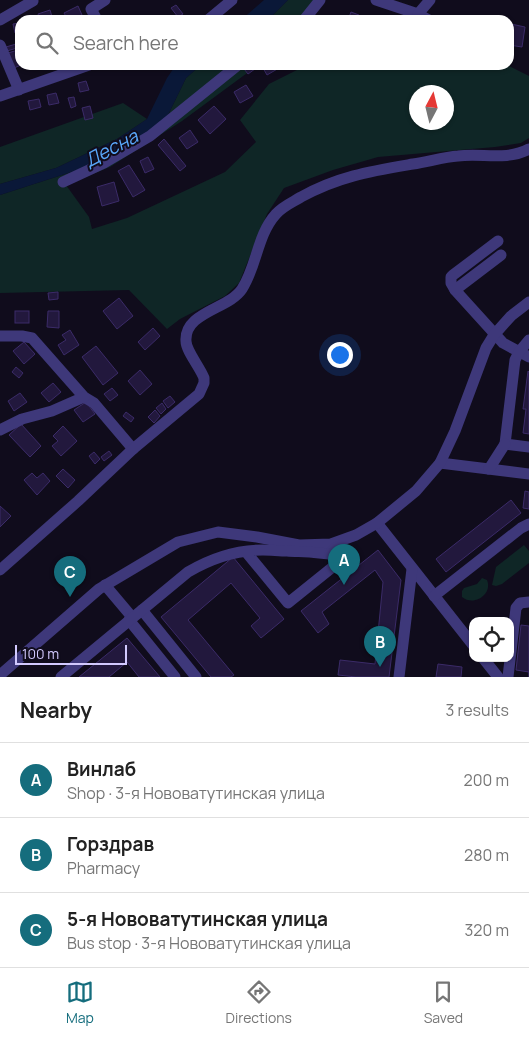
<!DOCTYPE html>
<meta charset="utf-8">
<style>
:root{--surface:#fff;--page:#f6f6f6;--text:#222;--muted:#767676;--line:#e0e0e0;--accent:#156d7d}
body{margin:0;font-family:Manrope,sans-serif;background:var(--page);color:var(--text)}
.controls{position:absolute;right:15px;bottom:15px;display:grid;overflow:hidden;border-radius:10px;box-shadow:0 1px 4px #0004}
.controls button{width:45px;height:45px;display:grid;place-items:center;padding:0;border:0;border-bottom:1px solid var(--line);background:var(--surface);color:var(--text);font:25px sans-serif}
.compass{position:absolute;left:409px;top:85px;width:45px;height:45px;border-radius:50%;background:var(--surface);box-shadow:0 1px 4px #0004;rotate:7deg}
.scale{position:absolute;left:15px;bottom:12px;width:112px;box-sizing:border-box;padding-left:5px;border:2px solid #d2c9fe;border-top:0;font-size:14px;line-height:18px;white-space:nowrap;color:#d2c9fe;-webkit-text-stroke:4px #100c1c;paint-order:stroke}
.you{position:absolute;left:339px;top:354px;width:18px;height:18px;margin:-12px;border:4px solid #fff;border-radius:50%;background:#1a73e8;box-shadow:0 0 0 8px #1a73e833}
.badge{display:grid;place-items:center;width:32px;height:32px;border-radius:50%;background:var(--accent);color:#fff;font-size:16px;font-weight:700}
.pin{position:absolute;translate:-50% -41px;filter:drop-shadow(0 1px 2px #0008)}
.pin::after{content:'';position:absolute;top:26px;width:18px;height:15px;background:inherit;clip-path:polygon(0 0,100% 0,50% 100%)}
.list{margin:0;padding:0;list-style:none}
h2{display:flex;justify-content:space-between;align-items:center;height:65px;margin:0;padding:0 20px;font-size:21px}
h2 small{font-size:16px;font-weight:400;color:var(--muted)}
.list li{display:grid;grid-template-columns:32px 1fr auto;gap:15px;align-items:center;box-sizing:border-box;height:75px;padding:0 20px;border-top:1px solid var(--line)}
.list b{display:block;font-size:19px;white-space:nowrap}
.list p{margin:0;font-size:16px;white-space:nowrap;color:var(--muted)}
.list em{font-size:16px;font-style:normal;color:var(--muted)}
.icon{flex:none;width:28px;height:28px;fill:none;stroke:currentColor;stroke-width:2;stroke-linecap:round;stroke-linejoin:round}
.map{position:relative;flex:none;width:529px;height:677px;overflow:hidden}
.search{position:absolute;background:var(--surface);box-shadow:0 1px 4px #0004;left:15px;right:15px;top:15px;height:55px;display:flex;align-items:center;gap:12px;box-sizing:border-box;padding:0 18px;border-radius:15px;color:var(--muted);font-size:19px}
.sheet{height:290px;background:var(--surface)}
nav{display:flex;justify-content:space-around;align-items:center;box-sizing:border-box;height:70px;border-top:1px solid var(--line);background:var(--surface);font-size:14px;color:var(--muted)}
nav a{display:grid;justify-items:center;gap:2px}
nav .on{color:var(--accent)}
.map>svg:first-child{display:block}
</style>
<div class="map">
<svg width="529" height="677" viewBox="0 0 529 677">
<rect width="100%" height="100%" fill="#100c1c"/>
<g fill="#0f2626" fill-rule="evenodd">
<path d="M288,0h35l-14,20h-43l5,-3z"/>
<path d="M201,65h57l-76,56 -72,46 -44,18 23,32 3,12 35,-11 98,-46 31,-30 -16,-22 29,-36 36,-18 202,-1 22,11v62l-8,5 -26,4 -117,10 -45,13 -49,18 -17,26 -28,69 -14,13 -45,23 -13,10 -38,-39 -129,3v-98l96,-31 73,-51 17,-35zM416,92h30v30h-30z"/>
<path d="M123,103l24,16 -30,20 -61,29 -56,16v-37z"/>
<path d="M524,545l5,6v12l-27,21 -6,2 -4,-1 4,-18z"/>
<path d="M482,578l5,2c6,14 -13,27 -25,17v-6l2,-3 13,-4z"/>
</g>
<g fill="#0a1838">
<path d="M264,0h24l-17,17 -5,3h-25z"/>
<path d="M176,65h25l-15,13 -17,35 -13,17 -60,34 -96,31v-11l56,-16 61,-29 30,-20 20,-41z"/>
</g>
<g fill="#22183d" stroke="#3b2b68">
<path d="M176,5l7,9 -5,3 -7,-9z"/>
<path d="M78,6l4,9 -10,5h-4l-4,-7z"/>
<path d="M50,10l3,10h-13l-2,-6z"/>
<path d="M351,12l8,3 -2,5h-9z"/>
<path d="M20,23v9l-5,1 -2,-9z"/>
<path d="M511,24l14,3 -3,20 -13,-2z"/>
<path d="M16,44l1,4 -10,3 -1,-4z"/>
<path d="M18,50l3,15 -7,3 -6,-15z"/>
<path d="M241,65h16l2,1 -11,8z"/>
<path d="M268,65h9l2,3 -12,7 -4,-7z"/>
<path d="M86,81l3,9 -9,2 -2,-9z"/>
<path d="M246,85l7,11 -13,7 -6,-11z"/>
<path d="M56,93l3,10 -10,2 -2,-10z"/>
<path d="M74,97l2,9 -5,2 -3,-10z"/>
<path d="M39,99l2,8 -11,3 -2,-9z"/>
<path d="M90,106l3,12 -8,2 -3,-12z"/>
<path d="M214,106l12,13 -16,15 -12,-14z"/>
<path d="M190,130l8,12 -11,7 -8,-11z"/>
<path d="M164,139l22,27 -6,5 -22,-26z"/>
<path d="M148,157l6,12 -9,4 -5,-12z"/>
<path d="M129,165l16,25 -12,7 -15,-26z"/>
<path d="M114,182l5,19 -17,5 -5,-19z"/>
<path d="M58,292v7l-9,1 -1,-7z"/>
<path d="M119,298l14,18 -16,13 -14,-18z"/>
<rect x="15" y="311" width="14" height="12"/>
<path d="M48,311h11v17l-12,-1z"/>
<path d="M153,328l7,8 -15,14 -7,-8z"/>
<path d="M70,330l9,15 -15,10 -6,-10 8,-5 -4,-5z"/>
<path d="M24,342l11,12 -11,10 -11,-13z"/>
<path d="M96,346l22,27 -15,12 -21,-28z"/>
<path d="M16,367l7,6 -4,5 -7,-6z"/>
<path d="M140,370l12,14 -12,11 -12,-14z"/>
<path d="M528,371l1,1v62l-6,-1 3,-24h-3z"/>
<path d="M53,383l8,9 -12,10 -8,-9z"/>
<path d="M112,388l6,7 -8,6 -6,-7z"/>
<path d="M20,393l7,9 -13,9 -6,-10z"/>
<path d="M170,396l5,6 -7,6 -5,-7z"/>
<path d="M86,402l9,12 -12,8 -9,-12z"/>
<path d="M162,403l4,6 -5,5 -5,-6z"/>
<path d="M155,410l5,6 -6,7 -6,-6z"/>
<path d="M126,412l8,6 -3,4 -8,-6z"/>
<path d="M21,424l20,22 -11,11 -21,-22z"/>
<path d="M63,426l14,15 -16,15 -9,-10 6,-5 -5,-5z"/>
<path d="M109,451l3,4 -8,6 -3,-4z"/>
<path d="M94,452l6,7 -5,5 -6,-8z"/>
<path d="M63,469l12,11 -7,8 -12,-12z"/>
<path d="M32,473l5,5 6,-5 7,8 -13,14 -13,-15z"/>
<path d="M525,491l4,1v17l-6,-1z"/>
<path d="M511,500l10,13 -75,59 -10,-13z"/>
<path d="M0,506l11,10 -11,11z"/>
<path d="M378,550l23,30 -12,97h-33l-18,-2 2,-15 35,4 8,-82 -8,-12 -53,42 7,12 -11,9 -17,-22z"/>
<path d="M233,557l51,62 -23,19 -10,-12 9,-8 -29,-35 -43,37 46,55 -3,2h-20l-50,-60z"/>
<path d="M521,625l8,1v51v-5l-13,-2z"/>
<path d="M127,638l33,39h-21l-12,-15 -18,15h-30z"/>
<path d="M438,664l24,3 -1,10h-25z"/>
</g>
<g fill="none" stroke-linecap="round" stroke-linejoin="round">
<g stroke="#3e387a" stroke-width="11">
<path d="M376,0l42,14 11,6"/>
<path d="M418,14l12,-14"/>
<path d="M0,20l33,-19"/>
<path d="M97,20l-6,-11 14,-9"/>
<path d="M208,20l24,-20"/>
<path d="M304,20l16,-20"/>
<path d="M0,45l19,45"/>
<path d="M0,96l89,-31"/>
<path d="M63,182l41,-19 46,-27 88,-71"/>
<path d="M498,241l-45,34 -2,2v6l4,7 48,53 26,14"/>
<path d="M455,290l46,-35"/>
<path d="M0,336h22l10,2 52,59 10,6 39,46"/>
<path d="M529,340l-10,12 -4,8 -10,84 24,3"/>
<path d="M0,430l22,-11 30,-8 32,-14"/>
<path d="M440,463l89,11"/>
<path d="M489,469l16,-25"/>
<path d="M377,523l96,122"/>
<path d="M0,570l78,-69 55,-52 66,-55 5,-11v-5c-4,-11 -18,-27 -18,-37 -2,-29 43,-32 56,-52 15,-23 15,-54 34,-75 7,-8 17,-12 25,-17 38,-21 71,-26 112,-33 15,-2 30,-7 45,-8 25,-3 48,5 71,-7"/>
<path d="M105,585l27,32"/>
<path d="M434,596l87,-68 8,-4"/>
<path d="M142,610l54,67"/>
<path d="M129,620l46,57"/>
<path d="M483,658l15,19"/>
<path d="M0,675l99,-86 79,-47 40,-10 39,5 42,8 32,-1 25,-9 21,-12 39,-32 24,-28 15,-32 31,-83 8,-13 17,-19 18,-14"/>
<path d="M61,677l127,-105c22,-13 49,-22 75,-22 8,0 16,1 24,1 16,1 31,1 47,4l5,7 -51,41 -42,-51"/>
<path d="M399,677l13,-108"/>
<path d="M508,677l8,-69 4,-5 9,-1"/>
</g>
</g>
<g text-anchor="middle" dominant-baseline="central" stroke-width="4" stroke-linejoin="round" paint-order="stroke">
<g font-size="19" font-style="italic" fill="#59a7fb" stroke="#100c1c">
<text transform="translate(111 148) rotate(-28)">Десна</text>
</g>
</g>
</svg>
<div class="controls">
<button><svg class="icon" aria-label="locate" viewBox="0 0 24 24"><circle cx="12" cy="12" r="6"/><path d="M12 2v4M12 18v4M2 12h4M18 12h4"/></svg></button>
</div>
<svg class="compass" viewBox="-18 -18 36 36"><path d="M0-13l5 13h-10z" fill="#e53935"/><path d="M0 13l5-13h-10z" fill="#767676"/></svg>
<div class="scale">100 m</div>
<div class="you"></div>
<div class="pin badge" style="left:344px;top:585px">A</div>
<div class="pin badge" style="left:380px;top:667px">B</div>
<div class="pin badge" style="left:70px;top:597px">C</div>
<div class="search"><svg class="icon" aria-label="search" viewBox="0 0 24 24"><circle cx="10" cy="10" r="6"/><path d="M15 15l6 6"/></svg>Search here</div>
</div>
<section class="sheet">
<h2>Nearby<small>3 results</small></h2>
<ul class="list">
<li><span class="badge">A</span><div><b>Винлаб</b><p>Shop · 3-я Нововатутинская улица</p></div><em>200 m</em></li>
<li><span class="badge">B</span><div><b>Горздрав</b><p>Pharmacy</p></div><em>280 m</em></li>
<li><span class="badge">C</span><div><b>5-я Нововатутинская улица</b><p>Bus stop · 3-я Нововатутинская улица</p></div><em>320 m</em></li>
</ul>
</section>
<nav>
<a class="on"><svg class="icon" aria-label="map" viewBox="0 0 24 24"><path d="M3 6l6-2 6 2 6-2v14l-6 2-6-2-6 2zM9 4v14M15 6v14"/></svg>Map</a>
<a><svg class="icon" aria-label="directions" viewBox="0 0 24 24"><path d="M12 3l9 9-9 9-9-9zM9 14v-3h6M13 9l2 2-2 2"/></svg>Directions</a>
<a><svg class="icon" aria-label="saved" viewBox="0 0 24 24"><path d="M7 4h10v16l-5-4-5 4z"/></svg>Saved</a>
</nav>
